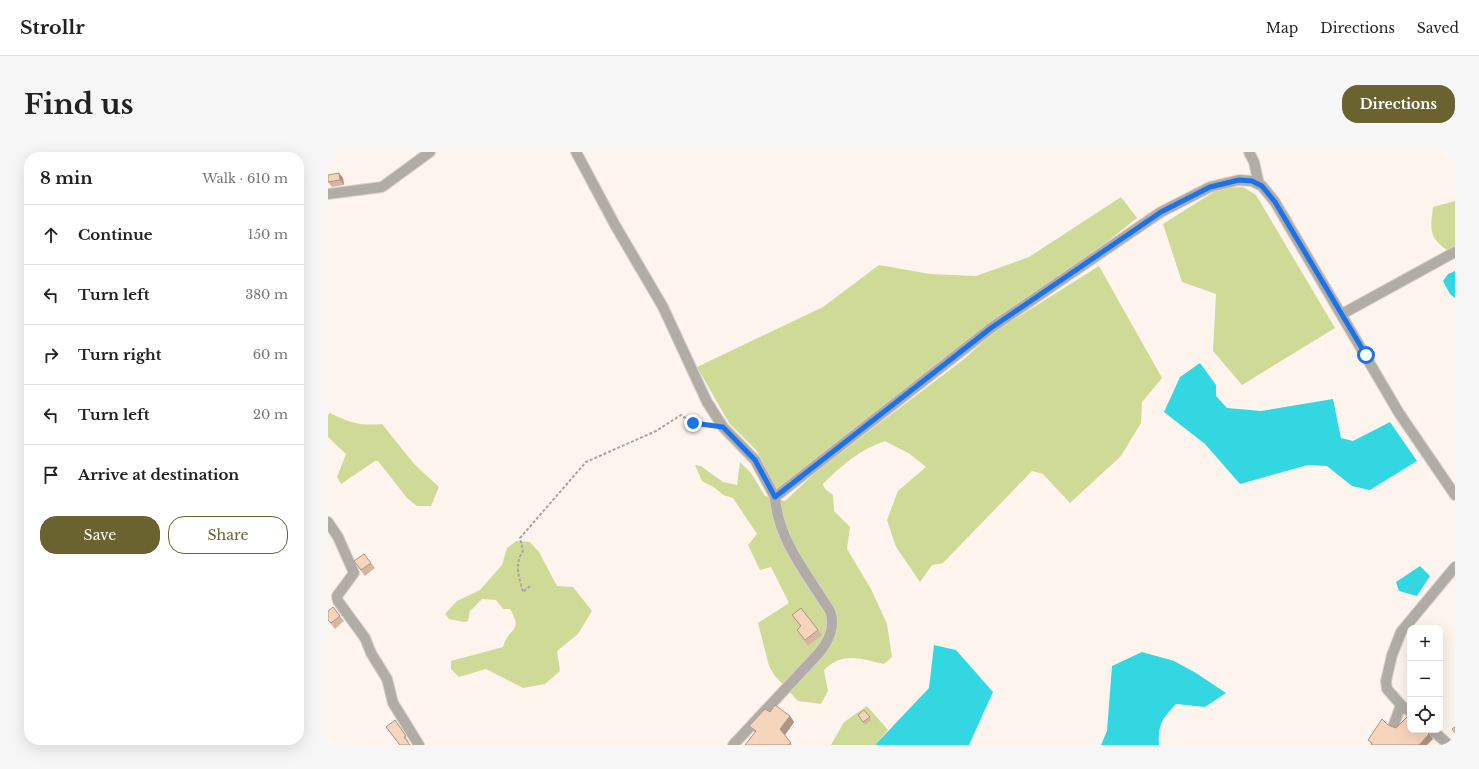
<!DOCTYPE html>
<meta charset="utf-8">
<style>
:root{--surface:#fff;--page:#f6f6f6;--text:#222;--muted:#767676;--line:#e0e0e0;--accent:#6a622f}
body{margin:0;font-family:"Libre Baskerville",serif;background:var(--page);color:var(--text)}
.controls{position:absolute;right:12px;bottom:12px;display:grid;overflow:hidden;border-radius:8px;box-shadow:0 4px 16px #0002}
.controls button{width:36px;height:36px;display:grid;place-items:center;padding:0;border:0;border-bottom:1px solid var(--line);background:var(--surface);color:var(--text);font:20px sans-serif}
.stop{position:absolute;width:12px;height:12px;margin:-9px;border:3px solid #1a73e8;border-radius:50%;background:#fff}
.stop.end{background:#1a73e8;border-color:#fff;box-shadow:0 1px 4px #0008}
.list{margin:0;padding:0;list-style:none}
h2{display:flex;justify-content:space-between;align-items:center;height:52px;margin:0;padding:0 16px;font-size:17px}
h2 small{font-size:13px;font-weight:400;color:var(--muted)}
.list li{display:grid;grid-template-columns:26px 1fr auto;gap:12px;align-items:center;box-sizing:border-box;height:60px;padding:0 16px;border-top:1px solid var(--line)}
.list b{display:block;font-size:15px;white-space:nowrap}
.list em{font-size:13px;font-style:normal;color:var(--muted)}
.actions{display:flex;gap:8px;padding:12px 16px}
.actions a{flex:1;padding:9px 0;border:1px solid var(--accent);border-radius:16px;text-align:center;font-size:14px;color:var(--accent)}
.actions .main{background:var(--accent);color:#fff}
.icon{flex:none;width:22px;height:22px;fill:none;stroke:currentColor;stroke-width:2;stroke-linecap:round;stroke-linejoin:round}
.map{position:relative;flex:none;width:1127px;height:593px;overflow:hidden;border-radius:16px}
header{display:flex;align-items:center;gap:24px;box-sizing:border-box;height:56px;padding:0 20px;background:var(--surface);border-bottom:1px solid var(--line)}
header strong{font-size:19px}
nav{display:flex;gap:22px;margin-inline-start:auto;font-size:14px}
.intro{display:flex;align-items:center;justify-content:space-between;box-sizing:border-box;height:96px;padding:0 24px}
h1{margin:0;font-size:28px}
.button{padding:10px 18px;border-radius:16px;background:var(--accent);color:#fff;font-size:14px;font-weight:700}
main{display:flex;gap:24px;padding:0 24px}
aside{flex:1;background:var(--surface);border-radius:16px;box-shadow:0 4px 16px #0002}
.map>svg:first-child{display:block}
</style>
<header>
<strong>Strollr</strong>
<nav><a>Map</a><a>Directions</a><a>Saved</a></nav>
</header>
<div class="intro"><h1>Find us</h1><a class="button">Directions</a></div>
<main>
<aside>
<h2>8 min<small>Walk · 610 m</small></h2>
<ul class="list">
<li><svg class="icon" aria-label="ahead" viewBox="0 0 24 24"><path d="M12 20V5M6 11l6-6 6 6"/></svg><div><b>Continue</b></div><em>150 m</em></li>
<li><svg class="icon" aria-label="left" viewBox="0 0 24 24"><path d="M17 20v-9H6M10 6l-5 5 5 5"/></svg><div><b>Turn left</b></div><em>380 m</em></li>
<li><svg class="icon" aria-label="right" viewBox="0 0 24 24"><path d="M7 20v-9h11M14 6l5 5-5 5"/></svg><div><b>Turn right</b></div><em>60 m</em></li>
<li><svg class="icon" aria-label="left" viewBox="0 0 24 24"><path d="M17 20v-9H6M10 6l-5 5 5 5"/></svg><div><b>Turn left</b></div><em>20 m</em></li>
<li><svg class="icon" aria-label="arrive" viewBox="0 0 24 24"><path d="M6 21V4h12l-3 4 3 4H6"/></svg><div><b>Arrive at destination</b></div></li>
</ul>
<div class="actions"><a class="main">Save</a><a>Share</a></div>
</aside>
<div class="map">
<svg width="1127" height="593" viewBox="0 0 1127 593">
<rect width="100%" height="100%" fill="#fef4ee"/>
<g fill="#d0da97">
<path d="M915,35l13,8 79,133 -93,57 -29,-34 3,-57 -34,-12 -19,-58 57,-36z"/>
<path d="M793,45l16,21 -52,41 -153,110 -156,120 -19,-38 -28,-28 -32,-56 126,-60 56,-42 51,9 46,2 53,-19z"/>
<path d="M1127,49v55c-24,-17 -26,-20 -22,-49z"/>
<path d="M771,114l63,112 -20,24 -1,21 -20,33 -51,47 -27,-29 -11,-3 -89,92 -11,2 -12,17 -24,-35 -9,-27 11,-29 28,-24 -16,-13 -25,-13c-26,9 -43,24 -62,43l2,5 8,6 1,16 16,16 -3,22 24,40 16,35 5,33 -8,7c-23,-5 -41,-13 -60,6l4,21 -7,13 -23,-3 -23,-25 -6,-10 -11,-43 31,-20 -18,-36 -11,3 -12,-25 9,-11 -24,-36 -10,-3 -8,-7 -13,-7 -7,-16 6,1 22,16 14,3 3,-23 11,11 14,23 20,5 33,-31 146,-111 30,-27z"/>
<path d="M2,261c20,10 30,13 52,11l32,40 25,23 -8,19h-14l-10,-8 -29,-37h-3l-34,23 -4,-7 9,-23 -18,-17v-22z"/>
<path d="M188,389l14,1 9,10 18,34 16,1 19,24 -14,23 -21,17 3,20 -15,13 -22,4 -37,-19 -27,8 -8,-8v-8l52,-14c5,-20 21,-14 7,-38h-7l-7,-9 -14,-1 -12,12 -2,10 -4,1 -15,-3 -4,-5 12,-13 23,-11 22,-25 5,-17z"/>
<path d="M539,554l21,24 -13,15h-44l13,-23z"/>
</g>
<g fill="#32d7e1">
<path d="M1127,119v27l-5,-4 -7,-13 5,-7z"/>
<path d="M872,211l16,22v11l11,12 34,3 72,-12 8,39 12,3 37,-19 27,39 -47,29 -18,-4 -25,-20 -19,-1 -68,19 -35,-40 -41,-32 16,-35z"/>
<path d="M1092,414l10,10 -13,20 -18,-5 -3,-9z"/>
<path d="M606,493l22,5 37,42 -24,53h-94l54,-57z"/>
<path d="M814,500l32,9 22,12 30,20 -21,14 -29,-3c-14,15 -18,20 -17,41h-58l6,-14 5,-65z"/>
</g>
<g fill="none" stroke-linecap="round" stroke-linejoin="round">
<defs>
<g id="minor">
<path d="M248,0l39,73 48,82 44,95 16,25 32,33 20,37 216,-169 170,-116 49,-25 29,-7 13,1 10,5 13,16 124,211 56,82"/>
<path d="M921,0l5,10 5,22"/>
<path d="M0,42l54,-7 48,-35"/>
<path d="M1014,162l113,-62"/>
<path d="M0,370l10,15 16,36 -17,23 1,5 27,37 6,15 16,26 6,24 26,42"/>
<path d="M1082,560l-9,-7 -14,-16 -1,-8 6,-26 9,-23 54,-65"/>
<path d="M1066,572l7,-19"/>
<path d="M1104,578l17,15"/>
<path d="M405,593l86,-92c9,-11 17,-27 11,-42 -22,-36 -52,-70 -55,-114"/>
</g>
</defs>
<use href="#minor" stroke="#dbd2cc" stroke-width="12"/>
<path stroke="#aca39e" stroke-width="2" stroke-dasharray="3 2" stroke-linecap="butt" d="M202,434l-7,6c-4,-14 -9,-28 0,-41l-3,-13 66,-76 70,-31 25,-16 12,8 17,2"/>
<use href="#minor" stroke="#b1ada6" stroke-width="10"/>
</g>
<g fill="#d4b6a2">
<path d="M11,21l4,5 1,7 -12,2 -4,-5z"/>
<path d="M26,409l17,2 4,5 -10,8z"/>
<path d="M0,459l12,5 4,5 -9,8 -7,-9z"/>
<path d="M464,463l26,15 4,5 -14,11 -11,-16 4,-3z"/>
<path d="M536,558l7,10 -6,5 -7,-10z"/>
<path d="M442,560l20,4 4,6 -9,13 7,10h-47l10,-12 -6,-7z"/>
<path d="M67,568l14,22h-1l2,3h-10l-14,-18z"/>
</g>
<g fill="#ad9484">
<path d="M11,21l4,5 1,7 -4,-5z"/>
<path d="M462,564l4,6 -9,13 -5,-6z"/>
<path d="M1101,582l4,5 -6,6h-8z"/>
</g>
<g fill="#f7d4bc" stroke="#ad9484">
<path d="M11,21l1,7 -12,2v-7z"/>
<path d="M36,402l7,9 -10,7 -7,-9z"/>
<path d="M5,455l7,9 -9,7 -3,-3v-9z"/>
<path d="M473,456l17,22 -13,10 -8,-10 4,-4 -9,-11z"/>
<path d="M447,553l15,11 -10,13 11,14 -3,2h-43l11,-14 -7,-5 16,-17 5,3z"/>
<path d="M536,558l6,7 -7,5 -5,-7z"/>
<path d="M1082,562v16h15l4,4 -10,11h-48l1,-2 -4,-3 14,-21 6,6 8,3z"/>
<path d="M67,568l11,16 -2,1 6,8h-10l-14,-18z"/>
<path d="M1127,575v6l-3,-4z"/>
</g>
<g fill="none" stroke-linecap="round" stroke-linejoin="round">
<path stroke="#1a73e8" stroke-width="5" d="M365,271l30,4 32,33 20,37 216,-169 170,-116 49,-25 29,-7 13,1 10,5 13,16 91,153"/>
</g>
</svg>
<div class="controls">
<button>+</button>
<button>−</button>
<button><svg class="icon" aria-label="locate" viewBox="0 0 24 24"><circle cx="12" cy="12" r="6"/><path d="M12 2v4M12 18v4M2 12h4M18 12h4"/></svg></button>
</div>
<div class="stop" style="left:1038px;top:203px"></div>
<div class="stop end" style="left:365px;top:271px"></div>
</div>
</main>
